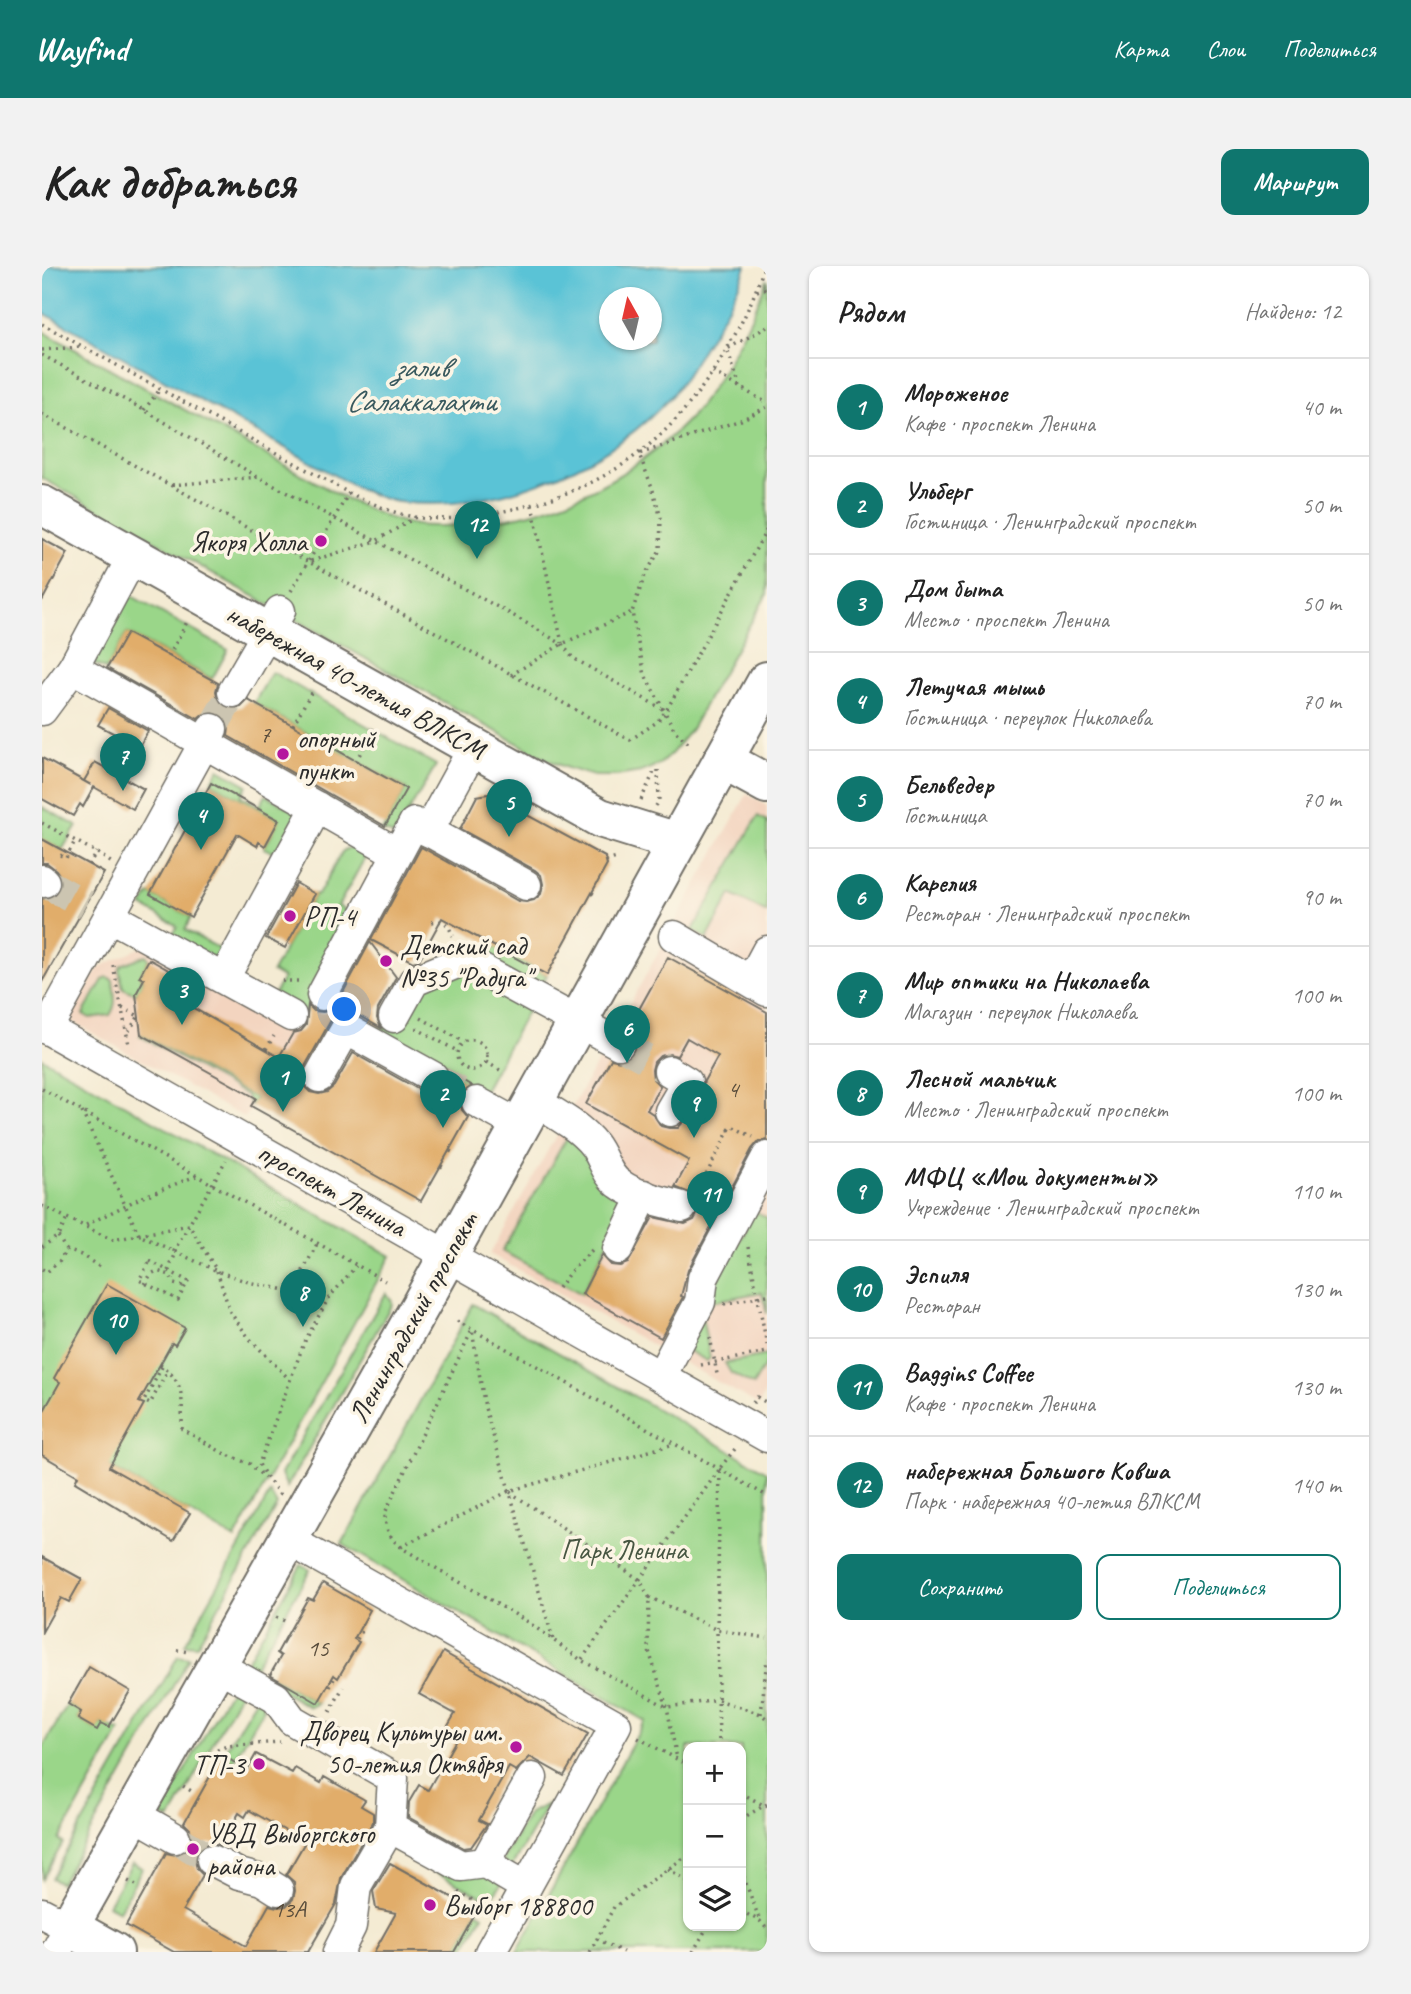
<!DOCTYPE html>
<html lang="ru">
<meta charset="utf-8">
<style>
:root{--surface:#fff;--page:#f2f2f2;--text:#222;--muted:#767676;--line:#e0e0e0;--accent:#0f766e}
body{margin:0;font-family:Caveat,sans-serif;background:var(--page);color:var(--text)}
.controls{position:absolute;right:21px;bottom:21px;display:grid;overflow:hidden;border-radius:14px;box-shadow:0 2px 5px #0004}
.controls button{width:63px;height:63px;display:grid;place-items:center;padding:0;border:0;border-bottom:2px solid var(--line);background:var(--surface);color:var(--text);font:35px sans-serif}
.compass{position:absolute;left:557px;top:21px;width:63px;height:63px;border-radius:50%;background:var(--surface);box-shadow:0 2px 5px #0004;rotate:352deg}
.you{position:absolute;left:303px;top:744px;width:24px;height:24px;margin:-18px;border:5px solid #fff;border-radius:50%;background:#1a73e8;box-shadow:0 0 0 10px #1a73e833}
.badge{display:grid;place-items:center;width:46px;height:46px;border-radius:50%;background:var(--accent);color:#fff;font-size:23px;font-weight:700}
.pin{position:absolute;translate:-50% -58px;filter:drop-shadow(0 2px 4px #0008)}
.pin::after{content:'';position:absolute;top:37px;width:24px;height:21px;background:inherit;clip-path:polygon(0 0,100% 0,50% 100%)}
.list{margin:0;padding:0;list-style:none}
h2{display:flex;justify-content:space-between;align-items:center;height:91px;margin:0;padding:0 28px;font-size:30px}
h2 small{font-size:23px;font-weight:400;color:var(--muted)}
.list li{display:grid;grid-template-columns:46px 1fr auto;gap:21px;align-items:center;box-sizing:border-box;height:98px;padding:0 28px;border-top:2px solid var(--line)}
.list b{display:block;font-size:26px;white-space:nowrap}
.list p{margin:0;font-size:23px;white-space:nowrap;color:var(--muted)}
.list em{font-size:23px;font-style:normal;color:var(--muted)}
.actions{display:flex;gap:14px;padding:21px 28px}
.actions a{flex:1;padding:16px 0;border:2px solid var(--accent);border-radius:14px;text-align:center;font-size:24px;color:var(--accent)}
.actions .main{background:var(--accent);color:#fff}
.icon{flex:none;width:38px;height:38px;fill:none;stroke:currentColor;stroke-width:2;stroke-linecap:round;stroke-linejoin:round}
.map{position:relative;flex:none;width:725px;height:1686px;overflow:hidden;border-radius:14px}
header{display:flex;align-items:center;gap:42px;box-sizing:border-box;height:98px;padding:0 35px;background:var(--accent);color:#fff}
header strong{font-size:33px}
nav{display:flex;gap:38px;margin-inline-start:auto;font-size:24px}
.intro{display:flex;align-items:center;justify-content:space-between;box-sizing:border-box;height:168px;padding:0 42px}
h1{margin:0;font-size:49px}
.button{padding:18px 32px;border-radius:14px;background:var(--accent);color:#fff;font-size:24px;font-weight:700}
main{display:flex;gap:42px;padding:0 42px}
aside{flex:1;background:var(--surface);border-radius:14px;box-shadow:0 2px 5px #0004}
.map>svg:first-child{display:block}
</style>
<header>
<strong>Wayfind</strong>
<nav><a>Карта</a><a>Слои</a><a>Поделиться</a></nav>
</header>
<div class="intro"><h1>Как добраться</h1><a class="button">Маршрут</a></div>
<main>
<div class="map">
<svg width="725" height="1686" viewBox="0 0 725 1686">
<rect width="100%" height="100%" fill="#fcf5e5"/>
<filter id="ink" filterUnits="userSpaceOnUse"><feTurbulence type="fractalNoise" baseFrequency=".0143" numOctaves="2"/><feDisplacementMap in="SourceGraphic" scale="14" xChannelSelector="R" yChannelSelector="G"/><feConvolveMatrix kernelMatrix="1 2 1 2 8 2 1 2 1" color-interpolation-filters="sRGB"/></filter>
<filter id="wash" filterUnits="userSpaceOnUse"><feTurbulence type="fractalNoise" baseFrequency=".00686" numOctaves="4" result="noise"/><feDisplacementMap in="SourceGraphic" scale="28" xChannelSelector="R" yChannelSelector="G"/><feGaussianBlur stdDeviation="1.57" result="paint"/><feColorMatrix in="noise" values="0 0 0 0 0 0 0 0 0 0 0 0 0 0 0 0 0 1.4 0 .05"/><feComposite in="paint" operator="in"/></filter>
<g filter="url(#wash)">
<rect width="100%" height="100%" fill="#f4ebd3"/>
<g fill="#f3d4bf">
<path d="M705,528l20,12v583l-8,16 -269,-151z"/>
<path d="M106,678l152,77 -55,97 -176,-98 29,-52z"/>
</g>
<g fill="#9ad689" stroke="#62805a" stroke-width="2" fill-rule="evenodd">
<path d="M725,13v315l-76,135 -19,24 -12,11 -19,8 -25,4h-22l-27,-8 -21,-9 -504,-281v-147l304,168c23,10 45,22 70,26 24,3 51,-1 74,-4 75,-10 144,-46 196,-99 30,-31 67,-103 81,-143z"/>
<path d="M86,328l100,56 -16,29 -85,-46 -21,37 -16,-8z"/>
<path d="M230,406l164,93 -40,68 -3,2 -11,-4 24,-42 -152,-86z"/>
<path d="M177,503l28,16 -6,11 19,10 6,-11 34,19 -23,40 -13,-6 15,-28 -68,-37z"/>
<path d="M0,541l35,19 -15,24 -20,-11z"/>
<path d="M716,550l9,5v92l-36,-19 -24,45 -14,-9z"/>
<path d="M311,582l13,8 -28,50 18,10 -56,105 -31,-17 14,-26 -11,-6 43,-78 3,1 24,-43 4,-3z"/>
<path d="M108,628l41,23 -6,13 39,21 -8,8 -47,-17 8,-16 -35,-20z"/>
<path d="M448,678l57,31 -10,18 -58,-31z"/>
<path d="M104,689l3,4 -9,18 4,2 -8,15 -13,-6 -4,-18 2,-5z"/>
<path d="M423,705l65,35 -47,86 -108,-62 1,-2 7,-1 33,-40z"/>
<path d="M65,711l6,3c1,13 5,24 -3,35l-20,3 -7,-4 21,-36z"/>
<path d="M99,768l115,64 -5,8 -5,-11 -106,-59z"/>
<path d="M0,792l349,198 -156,283 -193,-111v-56l2,-5 -2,-2z"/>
<path d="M527,868l59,69 -46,91 -80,-43z"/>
<path d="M713,945l12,7v96l-5,-22 -57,11z"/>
<path d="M344,1027l5,6 1,5 -105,183 -6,-13z"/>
<path d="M431,1038l294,168v480h-250l128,-231 -303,-177zM699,1481v179h-53v-179z"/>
<path d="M659,1045l9,47 -3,3 -26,-14z"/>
<path d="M725,1089v7l-14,23 -22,-12 -6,-10z"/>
<path d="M228,1227l7,12 -80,140 -12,-1z"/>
<path d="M259,1299l9,5 -60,105 -8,-5z"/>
<path d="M136,1390l11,2 -128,225 -10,-5z"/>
<path d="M228,1410l48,27 -8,4 -44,-24z"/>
<path d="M192,1417l9,5 -73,132 -10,-6z"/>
<path d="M216,1430l5,6v8l-30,51 -11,-6z"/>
<path d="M26,1438l13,8 -3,7 18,10 5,-6 19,8 -61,109 4,3 -21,36v-130z"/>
<path d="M506,1538l-39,67 -6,-12 26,-46z"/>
<path d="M346,1576l102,32 13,7 -13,20 -105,-56z"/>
<path d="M90,1597l10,5 -23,43 -11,-6z"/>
<path d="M435,1645l6,4 -21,37h-8z"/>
</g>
<path fill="#5ac3d6" stroke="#427780" stroke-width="2" fill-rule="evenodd" d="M0,0h704c-8,25 -22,49 -36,71 -15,24 -29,50 -49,70 -63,64 -171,106 -262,95 -13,-1 -27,-8 -40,-13l-317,-177zM568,32h42v42h-42z"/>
<g id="blocks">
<g fill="#e1ad6b" fill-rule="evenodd">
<path d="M0,273l26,14 -26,48z"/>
<path d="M85,367l91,50 -2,8 2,9 7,7 7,2 9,-2 7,-7 158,89 -21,37 -157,-90 1,-8 -2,-7 -6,-7 -10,-2 -7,2 -6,5 -91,-51z"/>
<path d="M66,442l40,23 -9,16 -41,-22z"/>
<path d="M0,492l49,27 -7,-4 11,-19 49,27 -11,20 -39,-22 -11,20 -3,-3 -7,12 -31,-17z"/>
<path d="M169,517l68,37 -14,26 -6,-4 -2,4 -20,-12 -46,83 -41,-23z"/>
<path d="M446,528l117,63 2,8 -60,110 -105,-57 -23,42 -6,2 -42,-22 50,-93 97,54 8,1 8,-2 7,-6 2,-10 -2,-9 -6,-5 -75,-41 17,-33z"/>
<path d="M0,573l62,34 -62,109v-83l14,-4 5,-9v-9l-5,-7 -9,-7h-5z"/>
<path d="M254,617l19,11 -30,54 -19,-10z"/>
<path d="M328,676l26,35 -18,32 -1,9 4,10 -27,-15 -9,-1 -8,2 -6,6 -27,48 -2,10 2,8 6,6 9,2 8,-2 7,-6 19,-33 72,40 9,1 9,-2 6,-7 1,-12 22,13 -10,7 -2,9 2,8 6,7 -47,84 -170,-95 5,-8 -115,-64 -5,-40 8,-15 -5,-2 10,-18 30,17 -10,18 110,63 14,-24 8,-2 5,-6 2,-20 6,6 9,1 8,-2 6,-6z"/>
<path d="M626,691l99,55v128l-9,2 -6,7 -64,121 -7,26 2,1 -22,41 -79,-44 20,-39 9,10 9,1 8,-3 25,-46 32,7 9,-4 5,-9v-9l-5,-7 -19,-8 14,-26 -103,-57 25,-45 9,2 9,-3 5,-5 2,-10 -2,-8 -6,-6zM645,772l31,18 -14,25 -2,10 -17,29 -7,8h-9l-8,-2 -8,-12 -6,-4 13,-24 -7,-7 -1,-9 2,-8 6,-6 9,-2 8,2z"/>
<path d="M65,1018l78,44 -10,17 -3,-2 -33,59 5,2 -35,63 81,46 -17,28 -98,-59 3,-6 -36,-21v-41l18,-32 -6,-4z"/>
<path d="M0,1291l40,22 -13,23 -8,-4 -19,34z"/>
<path d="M281,1317l47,27 -16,29 5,3 -21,36 -4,-3 -16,28 -48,-28 11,-19 -4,-3 15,-27 16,-28 5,2z"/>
<path d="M401,1386l145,82 -24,42 -34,-19 -14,14 -7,-4 -30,53 8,4 -16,23 -7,1 -56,-31 1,-15 10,-17 9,5 29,-52 -12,-7 10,-17 -36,-20z"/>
<path d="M47,1401l41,24 -21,36 -8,-4 -4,7 -19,-11 3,-7 -13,-8z"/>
<path d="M214,1488l36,19 3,-5 26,15 3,-6 41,23 -4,6 12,7v9l-32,56 -5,26 -28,48h-134l-48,-27 40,-72 10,2 7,-2 7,-6 2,-10 -2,-8 -6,-6 38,-68 25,15zM207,1544l56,32 -19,33 8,7 1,9 -2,8 -7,7 -9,1 -8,-2 -23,41 -63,-36 20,-35 -6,-6 -2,-8 2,-10 5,-5 9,-3 10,2 18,-32 6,4z"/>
<path d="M348,1597l87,48 -23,41h-80l22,-39 -20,-4 -3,-18z"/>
</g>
</g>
</g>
<g filter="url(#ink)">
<use href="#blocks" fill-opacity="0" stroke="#716e66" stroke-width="2"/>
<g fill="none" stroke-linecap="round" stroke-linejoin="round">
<g stroke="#ccc5b1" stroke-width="30" stroke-dasharray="30 15" stroke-linecap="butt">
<path d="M170,463l21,-37"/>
<path d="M2,616l42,23"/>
<path d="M577,778l50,27"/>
<path d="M391,811l44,25"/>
<path d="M133,1572l37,22"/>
</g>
<defs>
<g id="minor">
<path d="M31,402l324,185"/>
<path d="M191,426l47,-81"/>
<path d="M0,444l31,-42 60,-112"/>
<path d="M386,565l46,-84"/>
<path d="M0,614l2,2"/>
<path d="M67,650l182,100"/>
<path d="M632,670l93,55"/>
<path d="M182,712l93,-171"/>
<path d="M709,715l16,-30"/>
<path d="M280,729l92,-172 112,62"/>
<path d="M352,751l20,-36 50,-21 155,84"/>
<path d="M0,760l725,411"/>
<path d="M5,763l165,-300"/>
<path d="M627,805l18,11 -17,29"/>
<path d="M277,811l27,-48 87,48"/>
<path d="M491,834c21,13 46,26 61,45 10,13 12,31 27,40 17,12 42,16 61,22"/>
<path d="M435,836l42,23"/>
<path d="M576,983l26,-54"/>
<path d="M619,1110l39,-74 3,-24 64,-121"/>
<path d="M245,1273l329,186 -126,227"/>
<path d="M174,1399l60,33 16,22 101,58 -3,49 71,39 24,-3 41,24"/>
<path d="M91,1548l42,24"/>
<path d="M170,1594l27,14 23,6 16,10"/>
<path d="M443,1597l47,-85"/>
<path d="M0,1647l27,14 -13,25"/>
<path d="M296,1686l13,-26 5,-40 34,-59"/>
</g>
<g id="major">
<path d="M0,239l558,313 77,24"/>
<path d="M681,494l44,24"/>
<path d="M72,1686l-45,-25 354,-626 344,-620"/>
</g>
</defs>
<use href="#minor" stroke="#716e66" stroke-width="33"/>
<use href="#major" stroke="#716e66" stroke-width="42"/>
<g stroke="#716e66" stroke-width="3.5" stroke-dasharray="2 5" stroke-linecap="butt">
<path d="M715,25l10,-3"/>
<path d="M0,58l307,169c21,9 42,20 65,24 30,5 66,-1 95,-7 96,-21 158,-65 210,-148 19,-31 35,-61 45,-96"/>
<path d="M0,84l38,-3"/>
<path d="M0,89l102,55 114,67 258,140 46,27 11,14 93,53"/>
<path d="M671,106l54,31"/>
<path d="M698,121l-13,-38 40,-22"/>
<path d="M102,144l17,-22"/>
<path d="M0,148l588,326 27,-18 9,-11 101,-182"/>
<path d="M130,219l86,-8"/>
<path d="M490,239l30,138"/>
<path d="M269,295l65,-20 40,-24"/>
<path d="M249,325l58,-98"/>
<path d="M127,390l19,-36"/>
<path d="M469,409l51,-31 70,-32"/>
<path d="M251,459l19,-34"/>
<path d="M646,477l-13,-12 -30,-56 -9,-41 -4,-22 13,-37 15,-25 1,-32 -9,-31 -13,-33 102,-34 26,-13"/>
<path d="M314,495l19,-35"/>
<path d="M599,534l13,-28"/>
<path d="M614,540l3,-5 -1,-31"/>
<path d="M0,557l54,29 16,11"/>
<path d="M18,589l6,3 9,-17"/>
<path d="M564,595l11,-3"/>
<path d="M47,599l7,-13"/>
<path d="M550,627l5,3"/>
<path d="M390,656c14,-3 16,3 21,14"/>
<path d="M71,699l16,80"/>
<path d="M240,715h20"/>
<path d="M80,742l17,8 -12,17"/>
<path d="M379,752l43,24"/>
<path d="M374,762l41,23"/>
<circle cx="430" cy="789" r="15"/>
<path d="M224,783l8,-13"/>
<path d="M444,796l14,8"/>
<path d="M0,823l343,192"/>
<path d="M40,846l57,123 78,36 31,11 80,17"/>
<path d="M687,864l3,-4 21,11"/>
<path d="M408,885l4,2"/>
<path d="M399,900l4,2"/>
<path d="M658,921l29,-57 -4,-1"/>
<path d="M657,922l18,7"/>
<path d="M0,940l71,34 76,-15 28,46 13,41 19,26 40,41"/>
<path d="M44,959l54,-27 56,-22"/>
<path d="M0,981l16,-11 9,-17"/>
<path d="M706,981l19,98"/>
<path d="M24,984l15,5 22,14"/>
<path d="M108,995l38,20 -10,19 -39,-20z"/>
<path d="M0,1003l5,3 13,-11 6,-11 -8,-14"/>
<path d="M126,1005l7,-16 -1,-4 52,-91"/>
<path d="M103,1018l6,-10 6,-3 13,4 4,9 11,3"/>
<path d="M516,1022l12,-16 24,-24"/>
<path d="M251,1024l24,-46"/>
<path d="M682,1038l43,-9"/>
<path d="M415,1055l310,175"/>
<path d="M668,1071l7,37"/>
<path d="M118,1099c26,17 22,36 22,64l43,25 25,10 15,14"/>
<path d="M659,1099l66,-13"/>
<path d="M120,1101l-18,34 6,3 15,-29 7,-1"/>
<path d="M711,1137l4,-6 10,6"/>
<path d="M468,1226l130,88 9,17 -1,51 19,59 10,52"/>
<path d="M238,1229c-9,-13 -14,-17 -21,-31l45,-121 24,-44 28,-33"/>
<path d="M359,1281l108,-56 165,-47"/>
<path d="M607,1331l68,33 50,8"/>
<path d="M234,1351l11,5"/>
<path d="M315,1373l5,-8"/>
<path d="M511,1373l-68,-231 -13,-78 -87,183c0,16 4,23 15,34l128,75 53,38 86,47 51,-7 43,14 6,5"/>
<path d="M135,1384l12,2"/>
<path d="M540,1393l137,-189"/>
<path d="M288,1421l4,-8"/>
<path d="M288,1446l13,-25"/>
<path d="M719,1448l6,-55"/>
<path d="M596,1472l50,27"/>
<path d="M677,1481l-2,-117 3,-162 15,-19"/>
<path d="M175,1484l10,-4 53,-4"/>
<path d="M141,1520l10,6"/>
<path d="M699,1527l26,14"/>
<path d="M699,1553l26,-15"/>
<path d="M626,1603l20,12"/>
<path d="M699,1604l19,51"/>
<path d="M86,1615l12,6"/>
<path d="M416,1626l27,15"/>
<path d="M699,1645l19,10 7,8"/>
<path d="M555,1673l26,13"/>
<path d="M548,1686l24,-45 74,-52"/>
<path d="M651,1686l15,-26"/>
</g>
<use href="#minor" stroke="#fff" stroke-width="30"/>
<use href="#major" stroke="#fff" stroke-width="38"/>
</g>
</g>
<g fill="#b5179e" stroke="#fcf5e5" stroke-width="2.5">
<circle cx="279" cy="275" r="7"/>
<circle cx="241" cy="488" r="7"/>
<circle cx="248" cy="650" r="7"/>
<circle cx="344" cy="695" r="7"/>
<circle cx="474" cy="1481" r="7"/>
<circle cx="217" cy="1498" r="7"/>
<circle cx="151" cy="1583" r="7"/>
<circle cx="388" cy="1639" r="7"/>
</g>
<g text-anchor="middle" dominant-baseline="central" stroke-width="7" stroke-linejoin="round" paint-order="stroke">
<g font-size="24" fill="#584c3b">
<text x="223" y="468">7</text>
<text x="691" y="823">4</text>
<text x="276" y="1382">15</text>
<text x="247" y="1643">13А</text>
</g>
<g font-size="28" fill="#2b2b2b" stroke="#fcf5e5" text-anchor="start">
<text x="265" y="275" text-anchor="end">Якоря Холла</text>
<text x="255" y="472">опорный<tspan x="255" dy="32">пункт</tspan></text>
<text x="262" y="650">РП-4</text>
<text x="358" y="679">Детский сад<tspan x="358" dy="32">№35 "Радуга"</tspan></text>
<text x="460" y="1465" text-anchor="end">Дворец Культуры им.<tspan x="460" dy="32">50-летия Октября</tspan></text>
<text x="203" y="1498" text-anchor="end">ТП-3</text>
<text x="165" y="1567">УВД Выборгского<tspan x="165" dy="32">района</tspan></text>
<text x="402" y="1639">Выборг 188800</text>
</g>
<g font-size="28" fill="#2b2b2b" stroke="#fcf5e5">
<text transform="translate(314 415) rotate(29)">набережная 40-летия ВЛКСМ</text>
<text transform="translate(290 923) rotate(29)">проспект Ленина</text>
<text transform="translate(371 1051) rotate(-61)">Ленинградский проспект</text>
</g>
<g font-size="28" fill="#475642" stroke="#fcf5e5">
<text x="582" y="1283">Парк Ленина</text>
</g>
<g font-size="30" font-style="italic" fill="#39595e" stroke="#fcf5e5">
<text x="379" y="101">залив<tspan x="379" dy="34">Салаккалахти</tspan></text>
</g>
</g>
</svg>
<div class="controls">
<button>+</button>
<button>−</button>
<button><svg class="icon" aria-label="layers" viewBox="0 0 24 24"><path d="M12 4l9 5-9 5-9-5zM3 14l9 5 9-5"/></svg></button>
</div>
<svg class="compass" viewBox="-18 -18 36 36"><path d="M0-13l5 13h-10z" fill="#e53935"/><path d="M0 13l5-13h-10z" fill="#767676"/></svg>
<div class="you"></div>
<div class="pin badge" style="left:241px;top:846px">1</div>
<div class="pin badge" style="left:401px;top:862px">2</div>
<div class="pin badge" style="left:140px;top:759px">3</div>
<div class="pin badge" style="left:159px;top:584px">4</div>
<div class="pin badge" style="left:467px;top:571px">5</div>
<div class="pin badge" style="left:585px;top:797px">6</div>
<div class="pin badge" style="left:81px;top:525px">7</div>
<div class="pin badge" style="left:261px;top:1061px">8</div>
<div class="pin badge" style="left:652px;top:872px">9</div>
<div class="pin badge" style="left:74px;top:1089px">10</div>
<div class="pin badge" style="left:668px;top:963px">11</div>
<div class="pin badge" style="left:435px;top:293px">12</div>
</div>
<aside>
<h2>Рядом<small>Найдено: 12</small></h2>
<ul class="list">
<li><span class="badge">1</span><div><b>Мороженое</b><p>Кафе · проспект Ленина</p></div><em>40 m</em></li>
<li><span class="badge">2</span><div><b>Ульберг</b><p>Гостиница · Ленинградский проспект</p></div><em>50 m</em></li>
<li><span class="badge">3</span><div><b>Дом быта</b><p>Место · проспект Ленина</p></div><em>50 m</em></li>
<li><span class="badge">4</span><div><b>Летучая мышь</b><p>Гостиница · переулок Николаева</p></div><em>70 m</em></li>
<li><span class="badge">5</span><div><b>Бельведер</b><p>Гостиница</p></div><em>70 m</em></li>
<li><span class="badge">6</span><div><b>Карелия</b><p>Ресторан · Ленинградский проспект</p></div><em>90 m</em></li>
<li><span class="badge">7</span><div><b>Мир оптики на Николаева</b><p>Магазин · переулок Николаева</p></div><em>100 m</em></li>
<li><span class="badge">8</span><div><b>Лесной мальчик</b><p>Место · Ленинградский проспект</p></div><em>100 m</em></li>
<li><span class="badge">9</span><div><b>МФЦ «Мои документы»</b><p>Учреждение · Ленинградский проспект</p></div><em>110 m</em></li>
<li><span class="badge">10</span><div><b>Эспиля</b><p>Ресторан</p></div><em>130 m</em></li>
<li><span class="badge">11</span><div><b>Baggins Coffee</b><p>Кафе · проспект Ленина</p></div><em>130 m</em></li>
<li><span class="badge">12</span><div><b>набережная Большого Ковша</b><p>Парк · набережная 40-летия ВЛКСМ</p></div><em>140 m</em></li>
</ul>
<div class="actions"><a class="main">Сохранить</a><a>Поделиться</a></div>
</aside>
</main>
